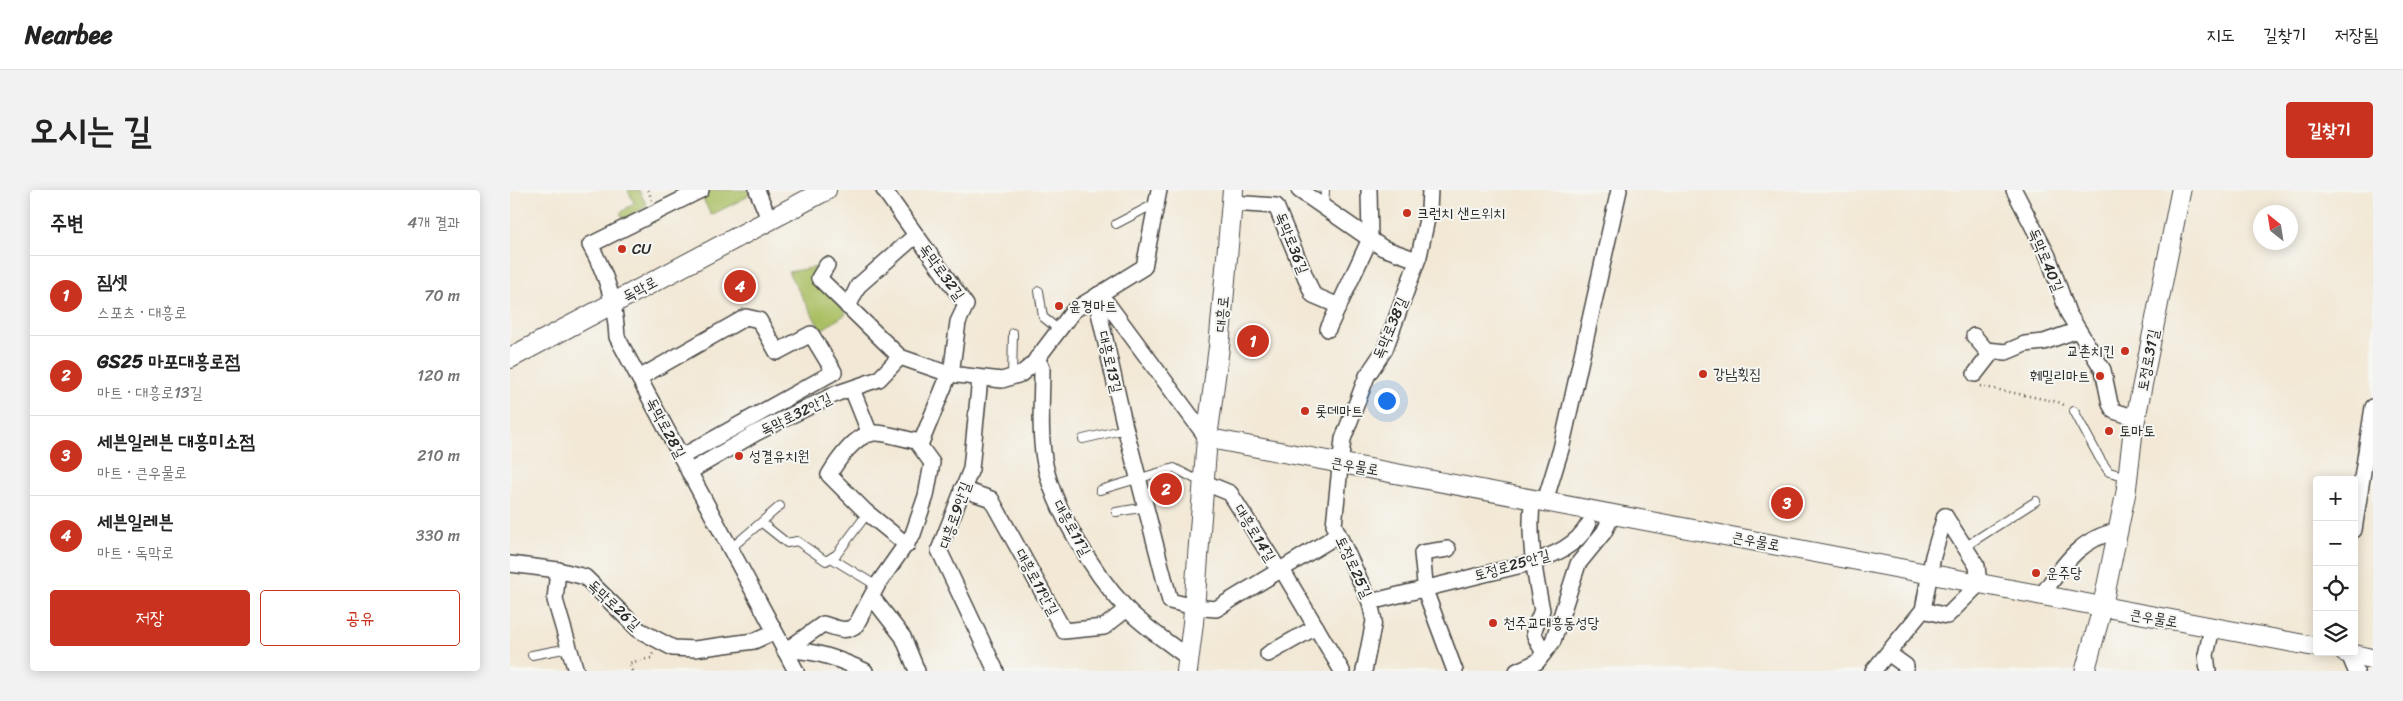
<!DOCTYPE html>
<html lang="ko">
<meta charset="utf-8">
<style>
:root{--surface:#fff;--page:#f2f2f2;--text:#222;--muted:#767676;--line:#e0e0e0;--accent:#c8321e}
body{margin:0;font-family:Sriracha,"Poor Story",sans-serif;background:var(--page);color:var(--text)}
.controls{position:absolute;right:15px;bottom:15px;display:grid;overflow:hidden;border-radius:5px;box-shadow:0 2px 12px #0003}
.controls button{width:45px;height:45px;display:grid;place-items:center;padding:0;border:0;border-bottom:1px solid var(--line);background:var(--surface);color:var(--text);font:25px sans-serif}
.compass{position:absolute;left:1743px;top:15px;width:45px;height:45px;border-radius:50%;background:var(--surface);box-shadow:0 2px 12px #0003;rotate:330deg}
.you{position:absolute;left:876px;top:210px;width:18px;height:18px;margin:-12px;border:4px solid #fff;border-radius:50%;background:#1a73e8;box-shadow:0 0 0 8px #1a73e833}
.badge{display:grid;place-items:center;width:32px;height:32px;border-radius:50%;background:var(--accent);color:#fff;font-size:16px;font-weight:700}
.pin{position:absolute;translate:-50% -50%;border:2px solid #fff;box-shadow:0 1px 5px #0006}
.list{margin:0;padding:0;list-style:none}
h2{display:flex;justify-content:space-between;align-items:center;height:65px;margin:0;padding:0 20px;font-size:21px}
h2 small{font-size:16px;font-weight:400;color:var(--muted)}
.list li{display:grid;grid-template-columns:32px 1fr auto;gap:15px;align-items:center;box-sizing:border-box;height:80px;padding:0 20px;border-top:1px solid var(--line)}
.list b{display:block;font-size:19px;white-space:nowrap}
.list p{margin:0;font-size:16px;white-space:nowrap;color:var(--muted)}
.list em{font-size:16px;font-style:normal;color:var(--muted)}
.actions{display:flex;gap:10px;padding:15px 20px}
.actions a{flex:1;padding:11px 0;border:1px solid var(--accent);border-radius:5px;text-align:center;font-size:18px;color:var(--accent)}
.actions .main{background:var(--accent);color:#fff}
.icon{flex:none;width:28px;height:28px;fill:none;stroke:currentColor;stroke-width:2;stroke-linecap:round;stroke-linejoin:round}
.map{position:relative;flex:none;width:1863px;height:481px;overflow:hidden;border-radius:5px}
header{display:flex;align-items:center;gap:30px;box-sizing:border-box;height:70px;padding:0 25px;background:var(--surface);border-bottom:1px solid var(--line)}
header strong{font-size:24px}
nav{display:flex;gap:28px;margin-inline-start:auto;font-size:18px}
.intro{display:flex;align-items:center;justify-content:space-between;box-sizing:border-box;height:120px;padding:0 30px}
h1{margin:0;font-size:35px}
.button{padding:12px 22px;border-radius:5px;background:var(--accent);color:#fff;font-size:18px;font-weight:700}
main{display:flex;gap:30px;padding:0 30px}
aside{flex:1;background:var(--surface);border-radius:5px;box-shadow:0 2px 12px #0003}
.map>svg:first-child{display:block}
</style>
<header>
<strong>Nearbee</strong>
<nav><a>지도</a><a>길찾기</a><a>저장됨</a></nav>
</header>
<div class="intro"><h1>오시는 길</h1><a class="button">길찾기</a></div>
<main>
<aside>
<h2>주변<small>4개 결과</small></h2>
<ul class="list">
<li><span class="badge">1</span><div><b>짐셋</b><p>스포츠 · 대흥로</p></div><em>70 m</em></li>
<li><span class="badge">2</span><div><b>GS25 마포대흥로점</b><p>마트 · 대흥로13길</p></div><em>120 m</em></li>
<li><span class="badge">3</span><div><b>세븐일레븐 대흥미소점</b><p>마트 · 큰우물로</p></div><em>210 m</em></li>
<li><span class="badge">4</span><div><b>세븐일레븐</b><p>마트 · 독막로</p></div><em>330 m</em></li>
</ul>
<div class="actions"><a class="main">저장</a><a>공유</a></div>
</aside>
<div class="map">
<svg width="1863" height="481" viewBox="0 0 1863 481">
<rect width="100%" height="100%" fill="#f6f6f2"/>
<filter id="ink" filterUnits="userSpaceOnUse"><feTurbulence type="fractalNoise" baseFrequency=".02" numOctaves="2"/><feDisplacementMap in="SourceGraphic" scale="10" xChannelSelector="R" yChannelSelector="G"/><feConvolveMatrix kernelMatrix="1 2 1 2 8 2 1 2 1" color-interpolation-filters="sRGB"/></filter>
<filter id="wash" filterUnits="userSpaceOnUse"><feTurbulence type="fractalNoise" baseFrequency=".0096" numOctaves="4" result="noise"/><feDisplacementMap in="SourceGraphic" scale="20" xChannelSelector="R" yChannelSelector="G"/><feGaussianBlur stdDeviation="1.12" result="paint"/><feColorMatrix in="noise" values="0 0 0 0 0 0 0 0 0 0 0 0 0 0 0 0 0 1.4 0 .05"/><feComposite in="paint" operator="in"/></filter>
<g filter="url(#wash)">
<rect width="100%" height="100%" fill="#f2e8d5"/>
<g fill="#aabf63" stroke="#6a7547">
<path d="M118,0h11l8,16 -23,13 -4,-6 14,-10z"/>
<path d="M201,0h40l-4,7 -36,18 -10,-20z"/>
<path d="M307,77l29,47 -25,16 -33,-58z"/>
</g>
</g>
<g filter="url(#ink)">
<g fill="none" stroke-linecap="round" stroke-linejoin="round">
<defs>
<g id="service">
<path d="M814,18l1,-18"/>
<path d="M606,34l40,-21"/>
<path d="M529,101l4,26 16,13"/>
<path d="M502,187l1,-44"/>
<path d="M1564,221l26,48 9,13 19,5"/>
<path d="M573,249l43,-10"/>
<path d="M590,300l74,-22 27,14"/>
<path d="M606,322l31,-5"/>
<path d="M252,333l25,20 10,-2 29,20 11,-7 30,-40"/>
<path d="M1456,356l70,-45"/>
<path d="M220,359l50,-43"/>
<path d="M321,368l46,28"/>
<path d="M22,465l37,-7"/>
</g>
<g id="minor">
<path d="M191,0l-111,55c17,30 25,57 27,92l179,334"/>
<path d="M247,0l12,29"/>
<path d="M374,0l82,115 -8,17 -6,45 -32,78"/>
<path d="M789,0l84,58 34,12"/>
<path d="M1504,0l34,66 20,57 35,57 7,34 4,7 22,7"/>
<path d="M722,13l44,3 37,89 26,11"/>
<path d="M317,75l-8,13 81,79 49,17 53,6 19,-6 12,-10 41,-54 70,-43 15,-77"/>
<path d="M588,105v13l26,115 46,178 24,6 22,2 112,-68 9,-9"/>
<path d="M588,105l9,8 100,135"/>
<path d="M338,117l10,-21 57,-50"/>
<path d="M818,139l42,-90 -1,-49"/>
<path d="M1464,146l12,14 20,2 19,-8 19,-2 34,-12"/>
<path d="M527,168l5,10c0,30 -3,62 2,91 7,46 50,115 82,149 18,19 42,34 62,50"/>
<path d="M1465,184l14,-18 1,-5"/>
<path d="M129,188l107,-61 13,3 18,32 34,-18 23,38 -153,85"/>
<path d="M470,188l-9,91 -32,81 57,121"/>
<path d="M342,199l18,45"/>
<path d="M179,282l67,-39 38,-19 44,-21 41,-14 21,-22"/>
<path d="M693,292l27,11 47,74 7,6 58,98"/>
<path d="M452,299l29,10 73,132 40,-4 23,-18"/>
<path d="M1023,308c-6,33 2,79 9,112 -9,25 -13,17 2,43"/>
<path d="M1035,311l16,-52 58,-259"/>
<path d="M1844,340l19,-123"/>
<path d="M938,359l-26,4 4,40 29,78"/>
<path d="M0,374l48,6 27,7 54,53 34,18 22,1 59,-8 20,-9"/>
<path d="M48,380l-3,30 21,71"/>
<path d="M1531,406c22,-30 38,-58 77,-65"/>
<path d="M362,407l31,40 14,34"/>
<path d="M860,412l164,-40c21,-8 42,-16 54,-37"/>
<path d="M1413,420l24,6 32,-32 -2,-18 -32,-50"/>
<path d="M275,461l38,-27c12,3 23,10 33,1l22,-41 35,-50 13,-38 6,-33 -16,-22c-13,-2 -30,-9 -43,-8 -18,2 -36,28 -44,42l36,36 42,34"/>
<path d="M277,461c27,-2 54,9 78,20"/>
<path d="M1838,462l8,19"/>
<path d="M1378,463l18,13"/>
<path d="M758,464l48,-27"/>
<path d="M854,481l10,-50 -4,-19 -36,-77 9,-86 24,-63 18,-27 34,-93 10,-46 1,-20"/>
<path d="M1007,481l20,-9 16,-21 25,-77 26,-32 9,-18"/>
<path d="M1363,481l50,-61 10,-54 12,-40"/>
<path d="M1698,481l-2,-16 6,-27"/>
</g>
<g id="tertiary">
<path d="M697,248l1110,209"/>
<path d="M1834,462l29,7"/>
<path d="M1575,481l16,-58 25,-121 7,-60 48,-242"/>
</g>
<g id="secondary">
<path d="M0,168l316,-168"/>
<path d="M677,481l6,-48 14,-185 12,-91 14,-157"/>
</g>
</defs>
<use href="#service" stroke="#494744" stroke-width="10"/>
<use href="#minor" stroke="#494744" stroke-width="18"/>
<use href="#tertiary" stroke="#494744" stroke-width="21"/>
<use href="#secondary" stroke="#494744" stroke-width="22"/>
<g stroke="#494744" stroke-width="2.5" stroke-dasharray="1 4" stroke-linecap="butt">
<path d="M138,0l4,10"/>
<path d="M1470,196l78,16 8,4"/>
<path d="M122,481l-3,-8 22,-5 2,-5"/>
</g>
<use href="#service" stroke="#fff" stroke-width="8"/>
<use href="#minor" stroke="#fff" stroke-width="15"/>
<use href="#tertiary" stroke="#fff" stroke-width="19"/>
<use href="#secondary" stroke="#fff" stroke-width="20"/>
</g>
</g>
<g fill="#c8321e" stroke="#f6f6f2" stroke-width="2">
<circle cx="897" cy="23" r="5"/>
<circle cx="112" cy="59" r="5"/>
<circle cx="549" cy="116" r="5"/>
<circle cx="1615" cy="161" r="5"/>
<circle cx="1193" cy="184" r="5"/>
<circle cx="1590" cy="186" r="5"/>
<circle cx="795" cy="221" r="5"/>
<circle cx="1599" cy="241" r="5"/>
<circle cx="229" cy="266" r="5"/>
<circle cx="1526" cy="383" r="5"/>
<circle cx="983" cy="433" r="5"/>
</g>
<g text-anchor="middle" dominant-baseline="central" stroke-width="4" stroke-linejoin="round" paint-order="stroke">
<g font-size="15" fill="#2b2b2b" stroke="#f6f6f2" text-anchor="start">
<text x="907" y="23">크런치 샌드위치</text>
<text x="122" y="59">CU</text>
<text x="559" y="116">윤경마트</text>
<text x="1605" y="161" text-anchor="end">교촌치킨</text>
<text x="1203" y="184">강남횟집</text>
<text x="1580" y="186" text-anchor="end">훼밀리마트</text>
<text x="805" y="221">롯데마트</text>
<text x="1609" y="241">토마토</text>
<text x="239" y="266">성결유치원</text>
<text x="1536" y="383">운주당</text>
<text x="993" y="433">천주교대흥동성당</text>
</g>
<g font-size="15" fill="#2b2b2b" stroke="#f6f6f2">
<text transform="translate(782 53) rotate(68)">독막로36길</text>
<text transform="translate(1536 70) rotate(67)">독막로40길</text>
<text transform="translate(432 82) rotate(54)">독막로32길</text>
<text transform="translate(130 99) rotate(-28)">독막로</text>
<text transform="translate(712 124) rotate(-85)">대흥로</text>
<text transform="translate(880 138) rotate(-67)">독막로38길</text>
<text transform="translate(1638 170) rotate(-79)">토정로31길</text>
<text transform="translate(600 172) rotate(77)">대흥로13길</text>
<text transform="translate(286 224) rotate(-26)">독막로32안길</text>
<text transform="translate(156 238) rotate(62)">독막로28길</text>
<text transform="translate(845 276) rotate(10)">큰우물로</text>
<text transform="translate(445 325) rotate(-71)">대흥로9안길</text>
<text transform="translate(562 338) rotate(61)">대흥로11길</text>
<text transform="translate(745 343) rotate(58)">대흥로14길</text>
<text transform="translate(1246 351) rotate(11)">큰우물로</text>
<text transform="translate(1002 375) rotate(-16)">토정로25안길</text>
<text transform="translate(844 377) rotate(65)">토정로25길</text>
<text transform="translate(527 392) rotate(61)">대흥로11안길</text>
<text transform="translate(104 415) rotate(43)">독막로26길</text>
<text transform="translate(1644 428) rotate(10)">큰우물로</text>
</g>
</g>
</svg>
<div class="controls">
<button>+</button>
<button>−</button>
<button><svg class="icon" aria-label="locate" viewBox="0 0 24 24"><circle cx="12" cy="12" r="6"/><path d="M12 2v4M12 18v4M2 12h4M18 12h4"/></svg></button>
<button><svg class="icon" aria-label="layers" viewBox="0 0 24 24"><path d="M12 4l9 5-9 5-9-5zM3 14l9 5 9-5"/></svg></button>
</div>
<svg class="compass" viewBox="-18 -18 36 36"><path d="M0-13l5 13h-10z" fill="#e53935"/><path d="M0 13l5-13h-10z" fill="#767676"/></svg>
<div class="you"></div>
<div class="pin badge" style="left:743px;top:151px">1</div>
<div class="pin badge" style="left:656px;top:299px">2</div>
<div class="pin badge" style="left:1277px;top:313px">3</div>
<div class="pin badge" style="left:230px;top:96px">4</div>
</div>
</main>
